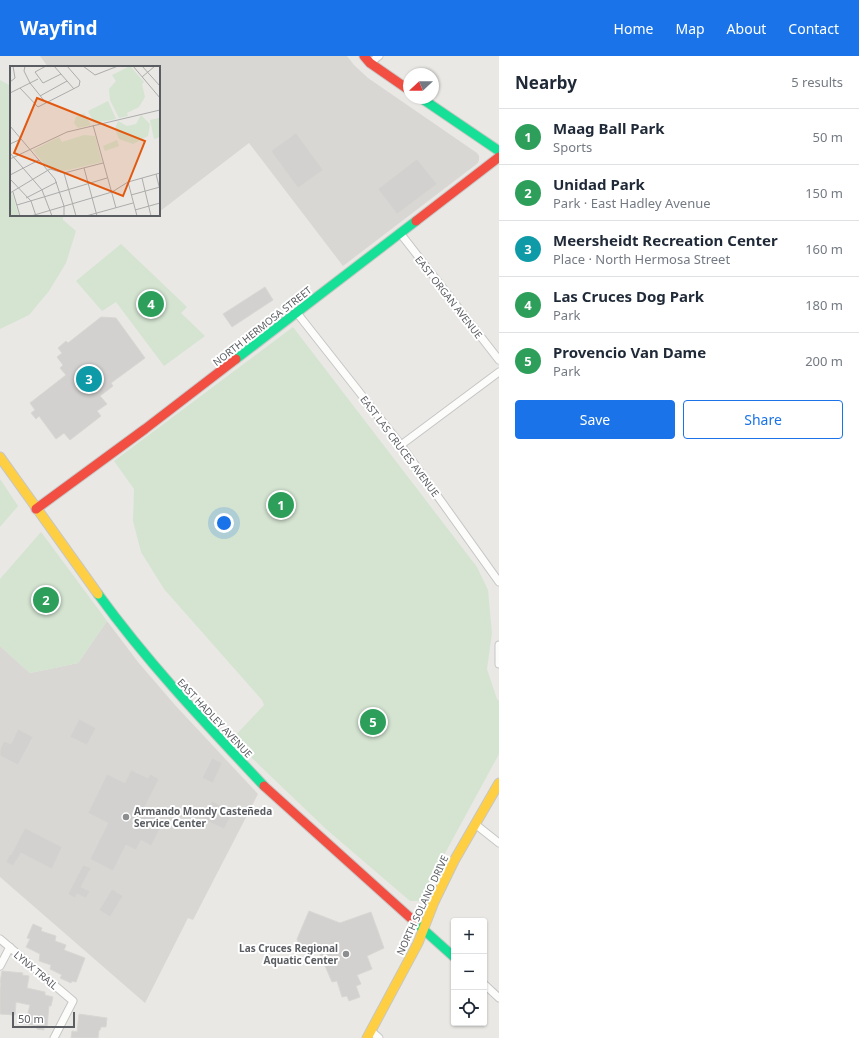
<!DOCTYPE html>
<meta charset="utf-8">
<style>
:root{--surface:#fff;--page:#f6f6f7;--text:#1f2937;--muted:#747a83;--line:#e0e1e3;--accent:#1a73e8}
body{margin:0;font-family:"Noto Sans",sans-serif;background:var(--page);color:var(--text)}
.controls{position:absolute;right:12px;bottom:12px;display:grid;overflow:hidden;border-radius:4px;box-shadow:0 1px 3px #0004}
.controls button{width:36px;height:36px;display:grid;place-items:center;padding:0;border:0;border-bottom:1px solid var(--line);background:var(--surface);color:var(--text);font:20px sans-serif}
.compass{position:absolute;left:403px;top:12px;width:36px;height:36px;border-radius:50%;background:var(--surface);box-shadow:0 1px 3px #0004;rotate:248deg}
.scale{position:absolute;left:12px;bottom:10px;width:63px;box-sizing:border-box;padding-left:4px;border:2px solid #5a5d61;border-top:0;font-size:11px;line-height:14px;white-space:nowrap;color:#5a5d61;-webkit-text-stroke:3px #fff;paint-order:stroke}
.you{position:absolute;left:224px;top:467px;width:14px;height:14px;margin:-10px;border:3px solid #fff;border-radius:50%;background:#1a73e8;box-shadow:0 0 0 6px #1a73e833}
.badge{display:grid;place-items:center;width:26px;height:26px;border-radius:50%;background:var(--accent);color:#fff;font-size:13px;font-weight:700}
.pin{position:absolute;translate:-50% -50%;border:2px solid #fff;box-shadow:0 1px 4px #0006}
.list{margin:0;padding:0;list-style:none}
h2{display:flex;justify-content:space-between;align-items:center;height:52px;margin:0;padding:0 16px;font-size:17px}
h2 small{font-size:13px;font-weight:400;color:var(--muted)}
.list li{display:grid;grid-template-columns:26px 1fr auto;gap:12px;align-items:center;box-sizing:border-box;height:56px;padding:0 16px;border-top:1px solid var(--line)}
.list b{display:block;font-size:15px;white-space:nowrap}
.list p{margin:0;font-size:13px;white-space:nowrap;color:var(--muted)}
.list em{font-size:13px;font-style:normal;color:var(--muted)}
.actions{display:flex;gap:8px;padding:12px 16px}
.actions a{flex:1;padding:9px 0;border:1px solid var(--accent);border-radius:4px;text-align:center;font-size:14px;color:var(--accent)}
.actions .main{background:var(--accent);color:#fff}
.icon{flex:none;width:22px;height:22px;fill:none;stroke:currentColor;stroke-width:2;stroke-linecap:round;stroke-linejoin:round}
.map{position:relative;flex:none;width:499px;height:982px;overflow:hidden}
header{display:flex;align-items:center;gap:24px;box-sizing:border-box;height:56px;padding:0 20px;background:var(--accent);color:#fff}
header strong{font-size:19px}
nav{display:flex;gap:22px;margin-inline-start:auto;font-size:14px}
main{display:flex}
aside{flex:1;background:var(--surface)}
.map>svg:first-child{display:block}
</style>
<header>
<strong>Wayfind</strong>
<nav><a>Home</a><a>Map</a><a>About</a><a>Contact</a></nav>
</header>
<main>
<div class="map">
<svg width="499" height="982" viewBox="0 0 499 982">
<rect width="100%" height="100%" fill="#e9e8e4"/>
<g fill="#d9d7d4">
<path d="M40,0h307l7,9 14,13 109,75 2,3v4l-1,3 -135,103 -94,-123 -90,69v-145h-111z"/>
<path d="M107,565l31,41 37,43 83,89 -65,126 -5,-2 -43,85 -145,-126v-231l30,27 48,-10z"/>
</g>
<g fill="#d4e4d1">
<path d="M0,24l11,6v129h52v5l13,11 -10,32 -17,28 -20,24 -29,14z"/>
<path d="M121,188l66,63 -6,6 24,23 -41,30 -48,-64 -14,9 -26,-30z"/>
<path d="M293,271l184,240 11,23 4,43 -5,36 10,30 2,2v53l-80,147h-9l-84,-72 -94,-90 32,-34 -2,-5 -98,-111 -23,-37 -8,-31 1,-32 -20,-28z"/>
<path d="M0,423l18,27 -18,21z"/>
<path d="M41,476l66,89 -29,42 -48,10 -30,-27v-67z"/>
</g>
<g fill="#d2d1cf" stroke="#d8d7d4">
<path d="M296,77l27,37 -25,18 -27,-37z"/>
<path d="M417,103l20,25 -40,30 -19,-25z"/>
<path d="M265,231l8,13 -41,27 -9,-13z"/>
<path d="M101,261l15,1 29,40 -34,25 2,3 -13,10 7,8 -10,7 4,5 -31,24 -6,-7 -8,6 -17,-23 -3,3 -5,-6 4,-3 -5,-7 36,-28 -6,-7 3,-3 -6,-8 5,-4 -4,-5 8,-7 2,2z"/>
<path d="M79,663l17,9 -9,17 -17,-8z"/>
<path d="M18,673l15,8 -15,28 -18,-9v-7l4,-8 7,3z"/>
<path d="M212,702l10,5 -9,20 -11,-5z"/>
<path d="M131,714l17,8 2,-4 9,5 -16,31 21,11 -13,25 -10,-6 -5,10 -10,-5 -13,26 -23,-12 18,-36 -20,-10 19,-39 18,9z"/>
<path d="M212,745l21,11 -9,17 -21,-10z"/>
<path d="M25,772l37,19 -10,22 -31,-16 -8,13 -7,-4 4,-8 1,1z"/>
<path d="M83,809l8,3 -10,19 9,4 -4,7 -9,-4 -2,4 -7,-4z"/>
<path d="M112,833l11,7 -13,21 -11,-7z"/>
<path d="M309,855l31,12 31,-11 13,36 -17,8 5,13 -15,6 4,9 -5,2 4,11 -11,4 -2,-5 -5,1 -5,-16 -5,1 -16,-37 -15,6 -4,-12z"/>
<path d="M33,868l9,4 -1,3 15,5 -1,5 11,4 -2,5 21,8 -9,24 -4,-1 -1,2 -11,-5 2,-3 -12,-6 1,-4 -12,-4 1,-7 -14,-7 4,-8 -3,-1z"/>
<path d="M2,915l21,2 -1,2 7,1 -2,12 18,4v3l8,2 -2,9h-2l-2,21 -3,-1v4l-7,-1v-3l-12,-2 5,-19 -14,-3 -1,13 -15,-1v-25l1,-6h-1z"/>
<path d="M79,958l28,4 -1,9h-5l-1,3h-1l-1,8h-27l1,-7 5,1z"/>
</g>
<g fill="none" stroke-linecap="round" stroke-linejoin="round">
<defs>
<g id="street">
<path d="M370,7l9,-7"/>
<path d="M400,177l99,127"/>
<path d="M297,257l104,132 98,137"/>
<path d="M401,389l98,-73"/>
<path d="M499,589v19"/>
<path d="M475,768l24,19"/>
<path d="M0,883l73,62 -19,37"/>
<path d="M0,910l10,-19"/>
<path d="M484,928l15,14"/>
<path d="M371,975l8,7"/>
</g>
<g id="fast">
<path d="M421,42l78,53"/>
<path d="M236,303l180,-138"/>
<path d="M98,538c50,69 107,129 166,192"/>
<path d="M415,866l39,35"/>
</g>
<g id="slow">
<path d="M0,401l98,137"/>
<path d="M367,982l51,-95 16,-41 20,-41 45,-78"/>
</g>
<g id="jam">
<path d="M364,0l6,7 39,27"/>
<path d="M416,165l83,-64"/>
<path d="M36,453l109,-80 91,-70"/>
<path d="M264,730l151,136"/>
</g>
</defs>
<use href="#street" stroke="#c6c6c6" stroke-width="9"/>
<use href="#fast" stroke="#c6c6c5" stroke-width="11"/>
<use href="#slow" stroke="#c6c6c5" stroke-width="11"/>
<use href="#jam" stroke="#c6c6c5" stroke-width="11"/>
<use href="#street" stroke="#fcfcfb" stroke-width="7"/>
<use href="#fast" stroke="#16e098" stroke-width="9"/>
<use href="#slow" stroke="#ffcf43" stroke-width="9"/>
<use href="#jam" stroke="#f24e42" stroke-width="9"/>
</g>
<g fill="#8c8e8f" stroke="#fff" stroke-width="1.5">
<circle cx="126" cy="761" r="4"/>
<circle cx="346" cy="898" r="4"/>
</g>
<g text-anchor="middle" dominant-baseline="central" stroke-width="4" stroke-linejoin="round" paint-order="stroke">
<g font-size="10" fill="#5a5d61" stroke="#fff">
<text transform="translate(449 241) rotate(52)">EAST ORGAN AVENUE</text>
<text transform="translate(262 270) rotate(-38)">NORTH HERMOSA STREET</text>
<text transform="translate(400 390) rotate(53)">EAST LAS CRUCES AVENUE</text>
<text transform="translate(215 662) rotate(47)">EAST HADLEY AVENUE</text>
<text transform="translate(422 849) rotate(-65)">NORTH SOLANO DRIVE</text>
<text transform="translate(36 914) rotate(40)">LYNX TRAIL</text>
</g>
<g font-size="10" font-weight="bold" fill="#5a5d61" stroke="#fff" text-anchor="start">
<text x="134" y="755">Armando Mondy Casteñeda<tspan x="134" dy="12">Service Center</tspan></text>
<text x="338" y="892" text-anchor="end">Las Cruces Regional<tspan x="338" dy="12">Aquatic Center</tspan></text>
</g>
</g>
<g transform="translate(10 10)">
<rect width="150" height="150" fill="#e9e8e4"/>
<path d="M120,0l14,16 -2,2 3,13 -6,10 -12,6 1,3 -9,2 -9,-18 -1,-11 7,-8 -4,-6zM98,35l8,18 -22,4 -6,-12zM74,47l7,12 -13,3 -4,-5 2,-6zM131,49l9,9 -2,12 -15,8 -14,-5 -4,-10 3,-8 9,5 9,-2zM149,52l1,19 -6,2 -4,-19zM74,69l11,1 7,26 -38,9 -8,-3 -8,1 -15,-19 26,-13 3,5zM107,74l2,6 -14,5 -2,-5zM0,127h2l7,23h-9z" fill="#d4e4d1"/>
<path fill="none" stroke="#acacac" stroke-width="1" d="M15,0l-1,5 6,12 16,20M36,0l-11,6 8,11 18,-9M44,0l20,23M73,0l12,9 23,-9M123,0l27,32M132,0l18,20M132,11l13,-11M0,16l5,-4 -2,-12M10,22l18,19 41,-21 1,-5 -13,-15M0,27l28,-14M30,30l27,-15M83,59l23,83M0,60l45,53 9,27v10M0,78l11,-5M0,87l32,37 10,26M0,93l57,-27 93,-22M74,102l13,48M54,107l12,43M146,108l4,16M0,109l29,-15M132,112l9,38M0,113l21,22 5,15M118,116l9,34M3,126l7,24M0,127l40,-24 14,4 39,-10M121,129l29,-8M16,132l31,-16M7,139l90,-27M125,144l25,-7M21,150l81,-24 16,-10 32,-9M76,150l47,-13"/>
<path fill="#e15910" fill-opacity="0.15" stroke="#e15910" stroke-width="2" d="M27,32l108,43 -22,55 -109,-43z"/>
<rect width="150" height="150" fill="none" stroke="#5a5d61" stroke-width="2"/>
</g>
</svg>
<div class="controls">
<button>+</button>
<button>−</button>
<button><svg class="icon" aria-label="locate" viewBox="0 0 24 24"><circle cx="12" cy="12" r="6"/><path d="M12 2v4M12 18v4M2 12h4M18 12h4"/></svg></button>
</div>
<svg class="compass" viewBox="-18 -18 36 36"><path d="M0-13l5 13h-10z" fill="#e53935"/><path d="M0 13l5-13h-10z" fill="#747a83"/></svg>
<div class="scale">50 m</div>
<div class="you"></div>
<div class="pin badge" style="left:281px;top:449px;background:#2e9e5b">1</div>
<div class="pin badge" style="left:46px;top:544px;background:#2e9e5b">2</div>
<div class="pin badge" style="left:89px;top:323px;background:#0f9aa8">3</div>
<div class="pin badge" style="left:151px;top:248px;background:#2e9e5b">4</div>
<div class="pin badge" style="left:373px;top:666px;background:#2e9e5b">5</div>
</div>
<aside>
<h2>Nearby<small>5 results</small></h2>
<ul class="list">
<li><span class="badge" style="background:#2e9e5b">1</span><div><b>Maag Ball Park</b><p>Sports</p></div><em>50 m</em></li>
<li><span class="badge" style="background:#2e9e5b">2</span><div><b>Unidad Park</b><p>Park · East Hadley Avenue</p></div><em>150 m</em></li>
<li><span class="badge" style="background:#0f9aa8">3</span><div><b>Meersheidt Recreation Center</b><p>Place · North Hermosa Street</p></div><em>160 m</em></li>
<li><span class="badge" style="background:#2e9e5b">4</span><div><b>Las Cruces Dog Park</b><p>Park</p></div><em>180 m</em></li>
<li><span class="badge" style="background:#2e9e5b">5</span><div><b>Provencio Van Dame</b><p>Park</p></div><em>200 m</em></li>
</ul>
<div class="actions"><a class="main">Save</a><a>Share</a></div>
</aside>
</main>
